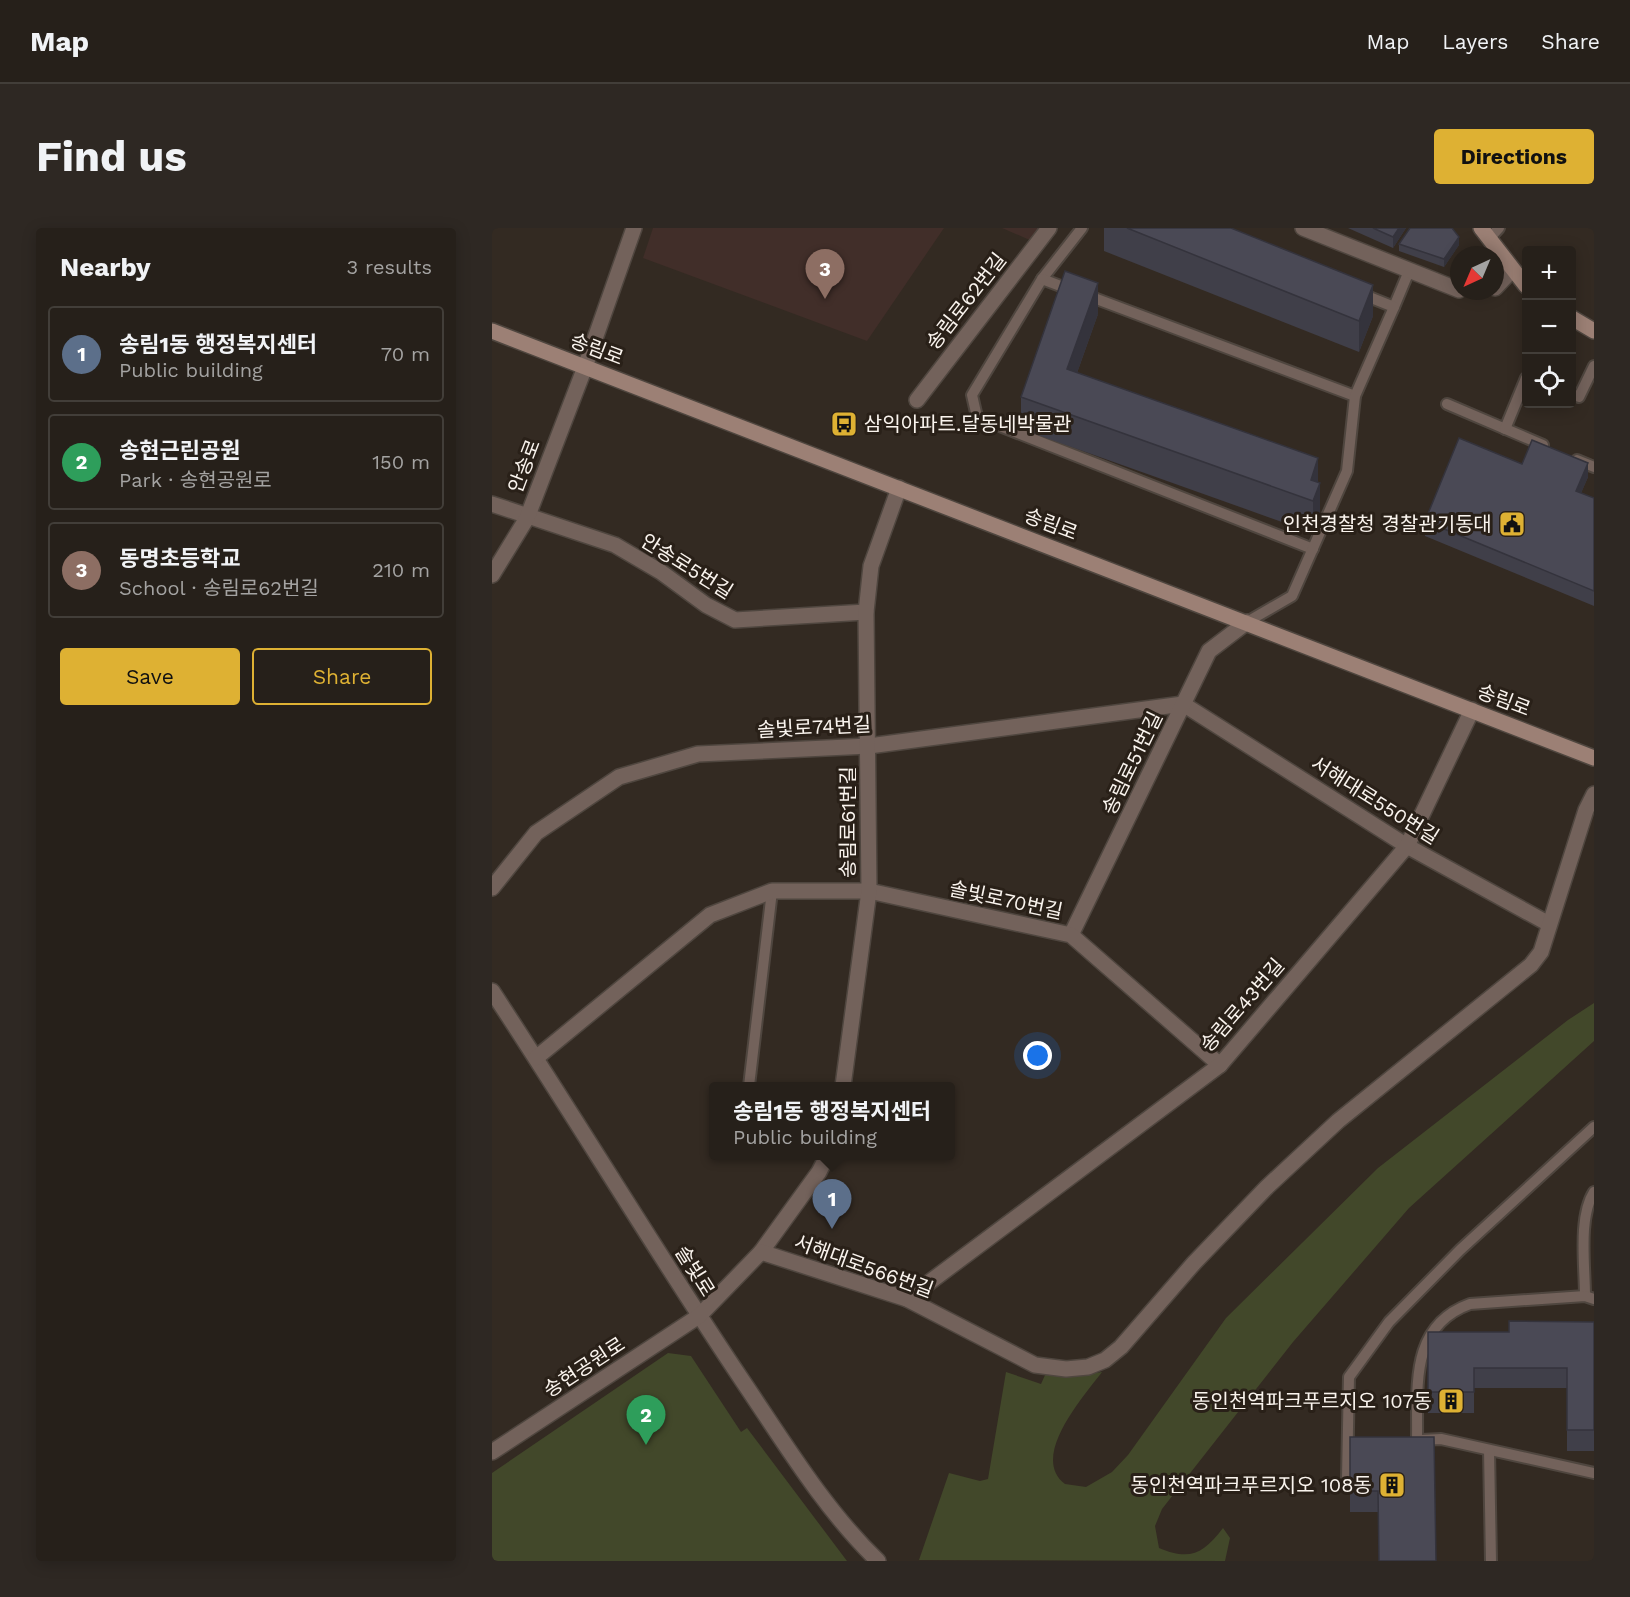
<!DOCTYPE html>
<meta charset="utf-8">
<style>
:root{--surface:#26201a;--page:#2e2823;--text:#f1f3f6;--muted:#a4a3a2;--line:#423e39;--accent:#deb133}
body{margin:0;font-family:"Work Sans","Noto Sans KR",sans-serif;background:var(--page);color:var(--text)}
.controls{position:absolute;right:18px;top:18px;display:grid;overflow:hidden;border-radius:6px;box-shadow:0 3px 15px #0003}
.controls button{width:54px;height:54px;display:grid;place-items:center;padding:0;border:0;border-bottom:2px solid var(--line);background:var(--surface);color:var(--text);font:30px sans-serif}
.compass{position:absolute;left:958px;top:18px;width:54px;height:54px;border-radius:50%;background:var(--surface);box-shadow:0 3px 15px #0003;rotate:224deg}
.you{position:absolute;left:546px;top:828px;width:21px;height:21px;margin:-15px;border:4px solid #fff;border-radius:50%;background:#1a73e8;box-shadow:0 0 0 9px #1a73e833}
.badge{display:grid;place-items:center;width:39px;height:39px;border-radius:50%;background:var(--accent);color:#fff;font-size:20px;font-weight:700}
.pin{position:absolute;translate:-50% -50px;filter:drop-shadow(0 2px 3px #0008)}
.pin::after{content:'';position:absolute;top:32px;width:21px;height:18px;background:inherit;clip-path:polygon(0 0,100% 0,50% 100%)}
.popup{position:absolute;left:217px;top:854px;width:246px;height:78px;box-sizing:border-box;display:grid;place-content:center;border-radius:6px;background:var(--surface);filter:drop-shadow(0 2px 4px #0005);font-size:20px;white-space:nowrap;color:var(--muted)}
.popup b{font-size:22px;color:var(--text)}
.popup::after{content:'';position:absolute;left:50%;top:100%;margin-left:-12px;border:12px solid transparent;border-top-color:var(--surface)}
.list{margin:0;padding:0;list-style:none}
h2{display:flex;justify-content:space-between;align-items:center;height:78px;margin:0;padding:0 24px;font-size:26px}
h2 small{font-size:20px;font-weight:400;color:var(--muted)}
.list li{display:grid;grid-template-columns:39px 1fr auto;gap:18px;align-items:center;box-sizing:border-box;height:96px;margin:0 12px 12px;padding:0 12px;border:2px solid var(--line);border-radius:6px}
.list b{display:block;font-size:22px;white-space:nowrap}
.list p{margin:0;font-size:20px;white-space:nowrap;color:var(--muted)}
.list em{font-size:20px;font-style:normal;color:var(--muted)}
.actions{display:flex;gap:12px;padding:18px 24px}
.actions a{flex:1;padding:14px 0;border:2px solid var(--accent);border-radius:6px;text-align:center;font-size:21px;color:var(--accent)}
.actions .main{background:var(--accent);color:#111}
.icon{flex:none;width:33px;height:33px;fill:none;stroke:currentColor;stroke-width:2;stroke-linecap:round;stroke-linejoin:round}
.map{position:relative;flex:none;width:1102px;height:1333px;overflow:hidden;border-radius:6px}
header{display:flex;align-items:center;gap:36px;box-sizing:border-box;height:84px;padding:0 30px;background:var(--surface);border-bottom:2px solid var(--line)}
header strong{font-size:28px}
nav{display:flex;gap:33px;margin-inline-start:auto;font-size:21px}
.intro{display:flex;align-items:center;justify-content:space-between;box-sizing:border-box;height:144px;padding:0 36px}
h1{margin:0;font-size:42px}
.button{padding:15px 27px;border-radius:6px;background:var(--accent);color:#111;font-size:21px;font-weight:700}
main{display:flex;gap:36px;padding:0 36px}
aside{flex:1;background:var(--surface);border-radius:6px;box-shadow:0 3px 15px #0003}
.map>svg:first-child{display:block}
</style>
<header>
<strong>Map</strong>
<nav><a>Map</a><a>Layers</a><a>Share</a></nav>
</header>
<div class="intro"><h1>Find us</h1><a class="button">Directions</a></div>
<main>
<aside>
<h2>Nearby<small>3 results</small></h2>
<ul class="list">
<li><span class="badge" style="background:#5c6f8a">1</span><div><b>송림1동 행정복지센터</b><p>Public building</p></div><em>70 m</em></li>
<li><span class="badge" style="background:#2e9e5b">2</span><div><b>송현근린공원</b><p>Park · 송현공원로</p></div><em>150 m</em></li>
<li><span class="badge" style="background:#8d6e63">3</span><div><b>동명초등학교</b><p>School · 송림로62번길</p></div><em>210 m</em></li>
</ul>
<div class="actions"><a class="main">Save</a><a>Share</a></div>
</aside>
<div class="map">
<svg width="1102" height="1333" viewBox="0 0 1102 1333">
<rect width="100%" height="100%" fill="#332a22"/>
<g fill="#412e29">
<path d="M161,0h291l-77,113 -224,-83z"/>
<path d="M510,0h39l-9,13z"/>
</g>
<g fill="#42482a">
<path d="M1102,775v38l-185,167 -116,134 -131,167 -7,17 4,22c31,13 44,6 64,-20l7,10 -5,23 -306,-1 30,-87 31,8 8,-2 18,-107 35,12 5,-11 21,4 35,-5c-18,24 -73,85 -37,112l21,3 26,-15 16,-17 98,-137 152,-150 190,-148z"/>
<path d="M176,1125l23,3 50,76 6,-4 100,133h-355v-88z"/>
</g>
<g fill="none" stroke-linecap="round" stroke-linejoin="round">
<defs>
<g id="lane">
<path d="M590,0l-40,51 -70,116 5,22 336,132"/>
<path d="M997,11l10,-11"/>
<path d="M550,51l29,11"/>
<path d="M594,67l269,101"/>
<path d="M902,79l15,-36"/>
<path d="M1080,166l7,3 15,-31"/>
<path d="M955,176l96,41"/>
<path d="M1013,201l21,-51"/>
<path d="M1085,232l17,7"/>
<path d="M755,394l45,-26 55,-125 8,-75 39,-89 -35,-14"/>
<path d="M257,858l23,-195"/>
<path d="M1093,1068c0,-30 -7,-79 9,-104"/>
<path d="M925,1212c1,-53 -8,-114 53,-136l115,-8 9,3"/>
<path d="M929,1212l20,-1 153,34"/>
<path d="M997,1222l2,111"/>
<path d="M855,1250l2,-101 40,-55 71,-72 134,-123"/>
</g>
<g id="street">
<path d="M811,0l156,62"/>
<path d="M1003,60l17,-18"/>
<path d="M425,172l132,-172"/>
<path d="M0,276l123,41 46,27 45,33 29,15 131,-8"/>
<path d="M0,347l35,-57 58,-151 49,-139"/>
<path d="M0,660l44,-55 83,-56 79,-23 171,-8 314,-42 224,142 142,78"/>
<path d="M579,707l138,-284 38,-29"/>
<path d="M0,763c85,129 164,261 250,389 42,62 82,129 136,181"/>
<path d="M44,830l174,-143 62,-24h97l202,44 149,130"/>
<path d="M351,858l26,-195 -3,-279 5,-46 28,-78"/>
<path d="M269,1024l58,-80 8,-16"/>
<path d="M415,1071l313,-234 187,-219 65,-136"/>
<path d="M0,1224l207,-136 62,-64 146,47 128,66 31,4 22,-2 17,-7 16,-13 73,-84 73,-76 71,-66 193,-156 10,-13 45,-142 8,-16"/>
</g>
<g id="secondary">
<path d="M989,0l45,58"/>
<path d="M1080,90l22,13"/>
<path d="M0,103l1102,427"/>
</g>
</defs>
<use href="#lane" stroke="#4f463f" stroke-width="14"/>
<use href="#street" stroke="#4f463f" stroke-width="18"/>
<use href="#secondary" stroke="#4f463f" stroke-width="18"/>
<use href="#lane" stroke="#73625b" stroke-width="10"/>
<use href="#street" stroke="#73625b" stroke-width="15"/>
<use href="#secondary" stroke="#9c8075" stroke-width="15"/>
</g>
<g fill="#403f49">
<path d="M612,0h127l142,88 -14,36 -255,-101z"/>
<path d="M856,0h58l-13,20z"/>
<path d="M907,16l60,1 -15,22 -45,-16z"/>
<path d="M606,86l-21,59 241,110 2,32 -7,18 -292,-104v-32z"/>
<path d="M1030,236l66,13 -7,16 13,5v108l-169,-70v-15z"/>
<path d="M1102,1094v129h-27v-63h-93v25h-46v-81h81z"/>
<path d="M858,1209l86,124 -58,-49h-28z"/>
</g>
<g fill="#34333c">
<path d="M907,0h7l-13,20v-11z"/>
<path d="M967,9v8l-15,22v-8z"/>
<path d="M606,55v31l-31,87v-32z"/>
<path d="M881,57v31l-14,36v-31z"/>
<path d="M826,230v30l2,-5v32l-7,18v-32l-2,-21z"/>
<path d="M1096,235v14l-12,28v-14z"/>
</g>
<g fill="#4a4955" stroke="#34333c" stroke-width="1.5">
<path d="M635,0h104l142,57 -14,36z"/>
<path d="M881,0h26l-6,9z"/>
<path d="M918,0h42l7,9 -15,22 -45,-15z"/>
<path d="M573,43l33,12 -31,86 251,89 -7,22 9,3 -7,18 -292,-104z"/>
<path d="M967,210l63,26 10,-24 56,23 -12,28 18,7v93l-169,-70z"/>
<path d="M1017,1093l85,1v108h-27v-62h-93v24h-46v-60h81z"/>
<path d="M858,1209h84l2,124h-57l-1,-70h-28z"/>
</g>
<defs>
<symbol id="bus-square" viewBox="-11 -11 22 22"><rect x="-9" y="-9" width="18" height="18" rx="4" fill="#deb133" stroke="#292018"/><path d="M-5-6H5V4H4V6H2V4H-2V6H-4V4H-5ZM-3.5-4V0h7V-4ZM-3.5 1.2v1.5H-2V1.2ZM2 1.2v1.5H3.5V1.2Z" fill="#111"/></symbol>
<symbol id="civic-square" viewBox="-11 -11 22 22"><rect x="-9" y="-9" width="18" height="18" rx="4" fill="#deb133" stroke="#292018"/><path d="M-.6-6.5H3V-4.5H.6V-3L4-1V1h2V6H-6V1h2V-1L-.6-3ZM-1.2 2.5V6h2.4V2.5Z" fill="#111"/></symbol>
<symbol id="building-square" viewBox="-11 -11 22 22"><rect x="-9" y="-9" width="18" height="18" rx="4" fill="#deb133" stroke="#292018"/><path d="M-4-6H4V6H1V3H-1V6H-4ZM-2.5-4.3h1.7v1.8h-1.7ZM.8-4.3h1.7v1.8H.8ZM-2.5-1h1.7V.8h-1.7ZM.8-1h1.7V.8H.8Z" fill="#111"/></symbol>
</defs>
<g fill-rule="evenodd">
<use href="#bus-square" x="337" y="181" width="30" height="30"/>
<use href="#civic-square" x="1005" y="281" width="30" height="30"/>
<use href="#building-square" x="944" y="1158" width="30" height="30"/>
<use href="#building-square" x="885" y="1242" width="30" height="30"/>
</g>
<g text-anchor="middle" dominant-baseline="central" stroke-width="6" stroke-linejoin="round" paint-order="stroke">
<g font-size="20" fill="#faf4ee" stroke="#292018">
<text transform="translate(474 73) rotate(-52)">송림로62번길</text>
<text transform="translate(105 121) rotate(21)">송림로</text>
<text transform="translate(32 238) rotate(-69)">안송로</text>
<text transform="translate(559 296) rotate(21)">송림로</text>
<text transform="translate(195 338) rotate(32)">안송로5번길</text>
<text transform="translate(1012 472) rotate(21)">송림로</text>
<text transform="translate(322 499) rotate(-3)">솔빛로74번길</text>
<text transform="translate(640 535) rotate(-64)">송림로51번길</text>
<text transform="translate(883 572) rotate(32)">서해대로550번길</text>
<text transform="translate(356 594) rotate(-90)">송림로61번길</text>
<text transform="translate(514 672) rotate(12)">솔빛로70번길</text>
<text transform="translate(750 777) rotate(-49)">송림로43번길</text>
<text transform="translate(372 1038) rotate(20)">서해대로566번길</text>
<text transform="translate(203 1043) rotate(58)">솔빛로</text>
<text transform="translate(92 1139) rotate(-33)">송현공원로</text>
</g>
<g font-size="20" fill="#faf4ee" stroke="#292018" text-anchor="end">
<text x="372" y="196" text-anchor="start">삼익아파트.달동네박물관</text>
<text x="1000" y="296">인천경찰청 경찰관기동대</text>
<text x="940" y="1173">동인천역파크푸르지오 107동</text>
<text x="880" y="1257">동인천역파크푸르지오 108동</text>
</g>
</g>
</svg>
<div class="controls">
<button>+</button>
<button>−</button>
<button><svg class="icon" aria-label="locate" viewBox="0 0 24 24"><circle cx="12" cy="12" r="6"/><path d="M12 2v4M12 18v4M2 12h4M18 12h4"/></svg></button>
</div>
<svg class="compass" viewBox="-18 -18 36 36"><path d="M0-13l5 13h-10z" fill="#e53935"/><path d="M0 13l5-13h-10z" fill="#a4a3a2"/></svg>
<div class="you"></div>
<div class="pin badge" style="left:340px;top:1001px;background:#5c6f8a">1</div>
<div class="popup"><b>송림1동 행정복지센터</b>Public building</div>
<div class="pin badge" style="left:154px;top:1217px;background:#2e9e5b">2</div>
<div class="pin badge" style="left:333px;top:71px;background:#8d6e63">3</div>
</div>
</main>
